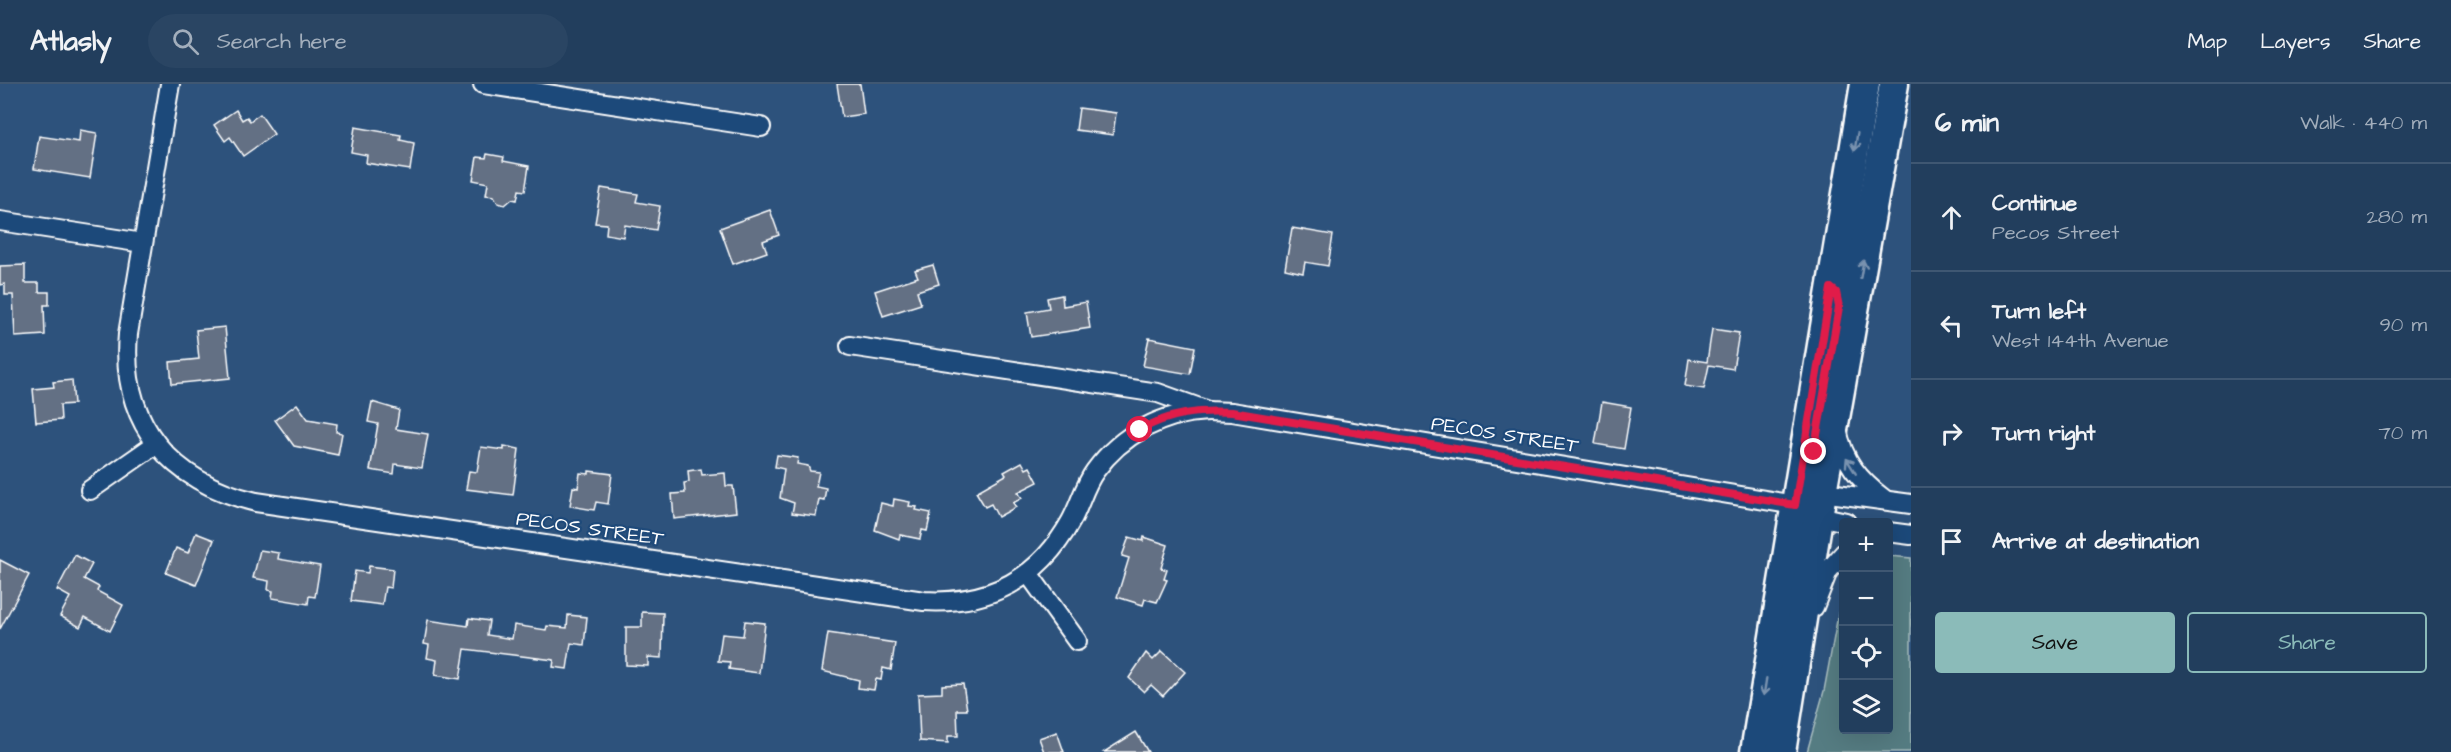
<!DOCTYPE html>
<meta charset="utf-8">
<style>
:root{--surface:#223e5d;--page:#2a4563;--text:#f1f3f6;--muted:#a2aebc;--line:#3f5772;--accent:#8bbbb9}
body{margin:0;font-family:"Architects Daughter",sans-serif;background:var(--page);color:var(--text)}
.controls{position:absolute;right:18px;bottom:18px;display:grid;overflow:hidden;border-radius:6px;box-shadow:0 6px 24px #0002}
.controls button{width:54px;height:54px;display:grid;place-items:center;padding:0;border:0;border-bottom:2px solid var(--line);background:var(--surface);color:var(--text);font:30px sans-serif}
.stop{position:absolute;width:18px;height:18px;margin:-14px;border:4px solid #e11d48;border-radius:50%;background:#fff}
.stop.end{background:#e11d48;border-color:#fff;box-shadow:0 2px 6px #0008}
.list{margin:0;padding:0;list-style:none}
h2{display:flex;justify-content:space-between;align-items:center;height:78px;margin:0;padding:0 24px;font-size:26px}
h2 small{font-size:20px;font-weight:400;color:var(--muted)}
.list li{display:grid;grid-template-columns:39px 1fr auto;gap:18px;align-items:center;box-sizing:border-box;height:108px;padding:0 24px;border-top:2px solid var(--line)}
.list b{display:block;font-size:22px;white-space:nowrap}
.list p{margin:0;font-size:20px;white-space:nowrap;color:var(--muted)}
.list em{font-size:20px;font-style:normal;color:var(--muted)}
.actions{display:flex;gap:12px;padding:18px 24px}
.actions a{flex:1;padding:14px 0;border:2px solid var(--accent);border-radius:6px;text-align:center;font-size:21px;color:var(--accent)}
.actions .main{background:var(--accent);color:#111}
.icon{flex:none;width:33px;height:33px;fill:none;stroke:currentColor;stroke-width:2;stroke-linecap:round;stroke-linejoin:round}
.map{position:relative;flex:none;width:1911px;height:668px;overflow:hidden}
header{display:flex;align-items:center;gap:36px;box-sizing:border-box;height:84px;padding:0 30px;background:var(--surface);border-bottom:2px solid var(--line)}
header strong{font-size:28px}
nav{display:flex;gap:33px;margin-inline-start:auto;font-size:21px}
.search{width:420px;height:54px;background:var(--page);display:flex;align-items:center;gap:15px;box-sizing:border-box;padding:0 21px;border-radius:33px;color:var(--muted);font-size:22px}
main{display:flex}
aside{flex:1;background:var(--surface)}
.map>svg:first-child{display:block}
</style>
<header>
<strong>Atlasly</strong>
<div class="search"><svg class="icon" aria-label="search" viewBox="0 0 24 24"><circle cx="10" cy="10" r="6"/><path d="M15 15l6 6"/></svg>Search here</div>
<nav><a>Map</a><a>Layers</a><a>Share</a></nav>
</header>
<main>
<div class="map">
<svg width="1911" height="668" viewBox="0 0 1911 668">
<rect width="100%" height="100%" fill="#2d527c"/>
<filter id="ink" filterUnits="userSpaceOnUse"><feTurbulence type="fractalNoise" baseFrequency=".0167" numOctaves="2"/><feDisplacementMap in="SourceGraphic" scale="12" xChannelSelector="R" yChannelSelector="G"/><feConvolveMatrix kernelMatrix="1 2 1 2 8 2 1 2 1" color-interpolation-filters="sRGB"/></filter>
<g filter="url(#ink)">
<path fill="#557c82" stroke="#aabec0" stroke-width="1.5" d="M1889,472l22,2v194h-104l17,-61 19,-103 1,142h44z"/>
<g fill="#647084" stroke="#fff" stroke-width="1.5">
<path d="M837,0h23l4,30 -22,3z"/>
<path d="M1079,24l37,5 -3,22 -37,-5z"/>
<path d="M236,26l6,10 5,-3 3,4 10,-7 14,20 -31,22 -13,-19 -5,4 -11,-16z"/>
<path d="M355,43l46,8 -1,5 14,3 -4,27 -44,-7 1,-8 -16,-3z"/>
<path d="M80,46l17,3 -7,45 -56,-9 5,-33 40,6z"/>
<path d="M487,70l17,3 -1,4 26,5 -4,25 -6,-1 -2,10 -5,-1 -7,6 -7,-2 -4,-7 -8,-1 2,-12 -15,-3 4,-23 9,1z"/>
<path d="M601,104l37,6 -2,8 24,4 -4,24 -31,-5 -2,12 -17,-3 1,-10 -12,-1z"/>
<path d="M770,126l9,25 -16,6 4,11 -34,12 -13,-36z"/>
<path d="M1292,144l41,7 -5,31 -23,-4 -2,11 -18,-4z"/>
<path d="M25,181v18h14v9h10v13h-5l1,30 -30,2 -2,-42h-8v-11l-5,1v-19z"/>
<path d="M933,181l6,19 -22,7 4,13 -38,12 -8,-25 43,-14 -3,-7z"/>
<path d="M1062,211l1,11 23,-4 4,26 -59,9 -4,-25 22,-4 -2,-10z"/>
<path d="M225,243l5,51 -58,6 -2,-22 29,-3 -3,-29z"/>
<path d="M1712,245l27,4 -6,36 -24,-4 -5,24 -19,-3 4,-27 18,3z"/>
<path d="M1149,254l46,9 -5,27 -47,-8z"/>
<path d="M72,296l2,24 -14,1 1,15 -25,2 -3,-33 21,-2 -1,-5z"/>
<path d="M372,318l27,8 -3,19 32,5 -6,34 -27,-4 -1,10 -24,-4 8,-46 -10,-2z"/>
<path d="M1602,318l29,5 -7,42 -29,-5z"/>
<path d="M297,320l11,15 29,5 -1,8 6,1 -4,22 -44,-9 -19,-26z"/>
<path d="M504,362l15,3 -6,46 -47,-6 3,-18 8,1 4,-25 23,3z"/>
<path d="M777,371l21,3 -1,6 11,2 2,5 9,1 -3,14 10,2 -2,12 -5,-1 -3,17 -24,-3 2,-10 -14,-5 4,-29 -9,-2z"/>
<path d="M1022,378l4,7 4,-2 8,15 -20,10 4,6 -9,5 3,4 -18,10 -7,-13 -6,3 -9,-15 30,-17 -2,-3z"/>
<path d="M701,385l1,6 23,-2 1,13h7l3,26 -62,7 -2,-25 13,-1 -1,-10 5,-1 -1,-11z"/>
<path d="M589,387l23,3 -4,30 -12,-2 -2,8 -24,-4 3,-19 5,1 2,-15 9,1z"/>
<path d="M894,415l16,3 -1,4 8,1 -1,3 15,3 -4,18 -5,-1 -2,9 -20,-4 -1,4 -24,-9 6,-27 12,3z"/>
<path d="M196,449l18,7 -18,45 -30,-12 10,-25 12,5z"/>
<path d="M1129,453l14,4 1,-4 24,8 -7,23 6,2 -3,9 3,1 -10,22 -12,-3 -2,6 -26,-8 12,-39 -7,-2z"/>
<path d="M260,466l19,3 -1,6 42,7 -5,31 -6,-1 -1,8 -36,-6 1,-7 -5,-1 1,-9 -16,-3z"/>
<path d="M75,471l17,9 -8,15 15,8 -2,4 26,14 -13,26 -25,-14 -5,10 -20,-11 10,-19 -13,-7z"/>
<path d="M0,476l29,15 -29,54z"/>
<path d="M369,482l24,3 -2,19 -6,-1 -3,18 -31,-4 4,-30 13,2z"/>
<path d="M642,528l21,1 -1,45 -14,-1v9l-22,-1v-38h16z"/>
<path d="M568,531l19,2 -3,28 -13,-2 -4,26 -14,-2 1,-7 -89,-11 -5,30 -25,-4 2,-15 -10,-2 2,-13 -5,-1 4,-24 40,6 1,-8 20,3 -2,14 25,4 2,-14 32,5 1,-4 20,2z"/>
<path d="M745,537l20,2 -6,50 -30,-4 1,-7 -12,-1 4,-27 21,2z"/>
<path d="M828,549l67,10 -4,27 -8,-2 -2,12 -5,-1 -2,11 -16,-2 1,-8 -37,-9z"/>
<path d="M1162,567l23,21 -22,24 -12,-11 -7,7 -15,-14 17,-25 7,7z"/>
<path d="M963,600l4,26h-10l1,26h-10v7l-28,-2 -2,-47 24,-1v-8z"/>
<path d="M1057,648l7,20h-20l-5,-14z"/>
<path d="M1136,648l12,20h-44z"/>
</g>
<g fill="none" stroke-linecap="round" stroke-linejoin="round">
<defs>
<g id="street">
<path d="M170,0l-42,250c-8,90 43,148 128,168l668,99c65,4 115,-22 147,-80 9,-16 13,-35 24,-50 27,-37 67,-58 113,-60"/>
<path d="M483,0l278,43"/>
<path d="M0,137l143,22"/>
<path d="M850,262l308,47 50,18 24,1 563,93"/>
<path d="M1837,345c6,32 22,51 47,70"/>
<path d="M90,406l66,-46"/>
<path d="M1822,408l89,12"/>
<path d="M1819,432l27,6"/>
<path d="M1888,448l23,3"/>
<path d="M1028,489l49,68"/>
<path d="M1814,523l14,-36 16,-18"/>
</g>
<g id="primary">
<path d="M1755,668l110,-668"/>
<path d="M1781,668l41,-260 72,-408"/>
</g>
</defs>
<use href="#street" stroke="#fff" stroke-width="22"/>
<use href="#primary" stroke="#fff" stroke-width="33"/>
<use href="#street" stroke="#1f4a7a" stroke-width="18"/>
<use href="#primary" stroke="#1f4a7a" stroke-width="28"/>
</g>
<defs><path id="oneway-shaft" d="M-6 0H5M1.5-3L5.5 0L1.5 3" fill="none" stroke-width="1.6" stroke-linecap="round" stroke-linejoin="round" transform="scale(1.5)"/></defs>
<g stroke="#7992af">
<use href="#oneway-shaft" transform="translate(1856 58) rotate(99)"/>
<use href="#oneway-shaft" transform="translate(1862 185) rotate(-80)"/>
<use href="#oneway-shaft" transform="translate(1851 382) rotate(-122)"/>
<use href="#oneway-shaft" transform="translate(1765 603) rotate(99)"/>
</g>
</g>
<g fill="none" stroke-linecap="round" stroke-linejoin="round" filter="url(#ink)">
<path stroke="#e11d48" stroke-width="8" d="M1140,346c30,-17 59,-20 92,-18l563,93 36,-217 5,4 3,15 -25,145"/>
</g>
<g text-anchor="middle" dominant-baseline="central" stroke-width="4.5" stroke-linejoin="round" paint-order="stroke">
<g font-size="20" fill="#fff" stroke="#1f4a7a">
<text transform="translate(1505 351) rotate(9)">PECOS STREET</text>
<text transform="translate(590 445) rotate(8)">PECOS STREET</text>
</g>
</g>
</svg>
<div class="controls">
<button>+</button>
<button>−</button>
<button><svg class="icon" aria-label="locate" viewBox="0 0 24 24"><circle cx="12" cy="12" r="6"/><path d="M12 2v4M12 18v4M2 12h4M18 12h4"/></svg></button>
<button><svg class="icon" aria-label="layers" viewBox="0 0 24 24"><path d="M12 4l9 5-9 5-9-5zM3 14l9 5 9-5"/></svg></button>
</div>
<div class="stop" style="left:1140px;top:346px"></div>
<div class="stop end" style="left:1814px;top:368px"></div>
</div>
<aside>
<h2>6 min<small>Walk · 440 m</small></h2>
<ul class="list">
<li><svg class="icon" aria-label="ahead" viewBox="0 0 24 24"><path d="M12 20V5M6 11l6-6 6 6"/></svg><div><b>Continue</b><p>Pecos Street</p></div><em>280 m</em></li>
<li><svg class="icon" aria-label="left" viewBox="0 0 24 24"><path d="M17 20v-9H6M10 6l-5 5 5 5"/></svg><div><b>Turn left</b><p>West 144th Avenue</p></div><em>90 m</em></li>
<li><svg class="icon" aria-label="right" viewBox="0 0 24 24"><path d="M7 20v-9h11M14 6l5 5-5 5"/></svg><div><b>Turn right</b></div><em>70 m</em></li>
<li><svg class="icon" aria-label="arrive" viewBox="0 0 24 24"><path d="M6 21V4h12l-3 4 3 4H6"/></svg><div><b>Arrive at destination</b></div></li>
</ul>
<div class="actions"><a class="main">Save</a><a>Share</a></div>
</aside>
</main>
